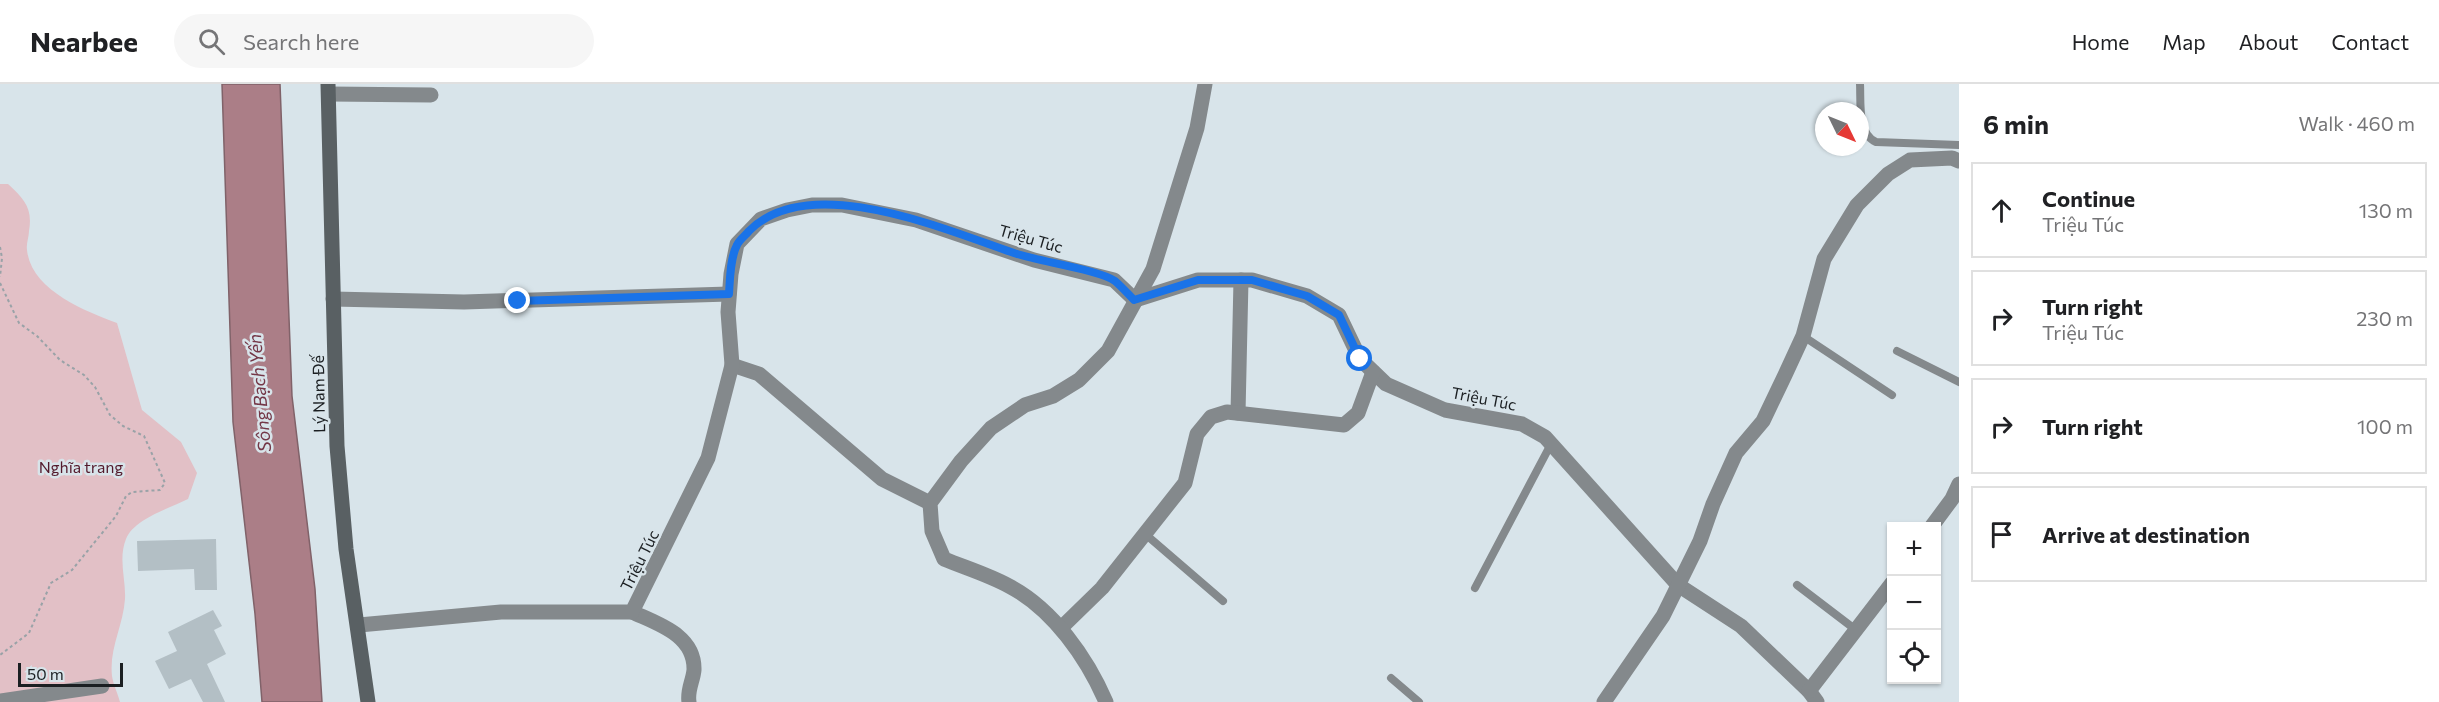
<!DOCTYPE html>
<meta charset="utf-8">
<style>
:root{--surface:#fff;--page:#f6f6f6;--text:#202124;--muted:#757577;--line:#e0e0e0}
body{margin:0;font-family:Commissioner,sans-serif;background:var(--page);color:var(--text)}
.controls{position:absolute;right:18px;bottom:18px;display:grid;overflow:hidden;border-radius:0px;box-shadow:0 2px 4px #0004}
.controls button{width:54px;height:54px;display:grid;place-items:center;padding:0;border:0;border-bottom:2px solid var(--line);background:var(--surface);color:var(--text);font:30px sans-serif}
.compass{position:absolute;left:1815px;top:18px;width:54px;height:54px;border-radius:50%;background:var(--surface);box-shadow:0 2px 4px #0004;rotate:133deg}
.scale{position:absolute;left:18px;bottom:15px;width:105px;box-sizing:border-box;padding-left:6px;border:3px solid #1b1f22;border-top:0;font-size:16px;line-height:21px;white-space:nowrap;color:#1b1f22;-webkit-text-stroke:4px #d8e4ea;paint-order:stroke}
.stop{position:absolute;width:18px;height:18px;margin:-14px;border:4px solid #1a73e8;border-radius:50%;background:#fff}
.stop.end{background:#1a73e8;border-color:#fff;box-shadow:0 2px 6px #0008}
.list{margin:0;padding:0;list-style:none}
h2{display:flex;justify-content:space-between;align-items:center;height:78px;margin:0;padding:0 24px;font-size:26px}
h2 small{font-size:20px;font-weight:400;color:var(--muted)}
.list li{display:grid;grid-template-columns:39px 1fr auto;gap:18px;align-items:center;box-sizing:border-box;height:96px;margin:0 12px 12px;padding:0 12px;border:2px solid var(--line);border-radius:0px}
.list b{display:block;font-size:22px;white-space:nowrap}
.list p{margin:0;font-size:20px;white-space:nowrap;color:var(--muted)}
.list em{font-size:20px;font-style:normal;color:var(--muted)}
.icon{flex:none;width:33px;height:33px;fill:none;stroke:currentColor;stroke-width:2;stroke-linecap:round;stroke-linejoin:round}
.map{position:relative;flex:none;width:1959px;height:618px;overflow:hidden}
header{display:flex;align-items:center;gap:36px;box-sizing:border-box;height:84px;padding:0 30px;background:var(--surface);border-bottom:2px solid var(--line)}
header strong{font-size:28px}
nav{display:flex;gap:33px;margin-inline-start:auto;font-size:21px}
.search{width:420px;height:54px;background:var(--page);display:flex;align-items:center;gap:15px;box-sizing:border-box;padding:0 21px;border-radius:33px;color:var(--muted);font-size:22px}
main{display:flex}
aside{flex:1;background:var(--surface)}
.map>svg:first-child{display:block}
</style>
<header>
<strong>Nearbee</strong>
<div class="search"><svg class="icon" aria-label="search" viewBox="0 0 24 24"><circle cx="10" cy="10" r="6"/><path d="M15 15l6 6"/></svg>Search here</div>
<nav><a>Home</a><a>Map</a><a>About</a><a>Contact</a></nav>
</header>
<main>
<div class="map">
<svg width="1959" height="618" viewBox="0 0 1959 618">
<rect width="100%" height="100%" fill="#d8e4ea"/>
<path fill="#e2c0c6" d="M0,100h8c16,15 25,24 21,47 0,6 -3,13 -2,19 4,40 58,61 90,73l25,87 39,32 16,31 -9,26c-18,9 -54,20 -62,40 -8,20 0,40 -1,60 -2,28 -16,49 -13,77 1,8 6,18 8,26h-120z"/>
<path fill="#ab7e87" stroke="#806269" stroke-width="1.5" d="M222,0h58l12,312 23,193 7,113h-60l-7,-88 -22,-192z"/>
<g fill="#b3bfc5">
<path d="M216,455l1,51h-22l-1,-21 -56,2 -1,-30z"/>
<path d="M213,526l9,16 -8,4 12,24 -19,10 18,38h-22l-12,-23 -22,10 -14,-28 22,-10 -9,-19z"/>
</g>
<g fill="none" stroke-linecap="round" stroke-linejoin="round">
<g stroke="#99a2a7" stroke-width="2" stroke-dasharray="3 3" stroke-linecap="butt">
<path d="M0,163l2,11 -2,19"/>
<path d="M0,199l19,40 18,13 23,24 24,15 11,12 15,28 13,11 21,10 21,47 -5,7 -28,2 -6,4 -10,20 -44,54 -21,13 -22,50 -29,22"/>
</g>
<g stroke="#84898c" stroke-width="8">
<path d="M1860,0c1,18 -3,50 16,58l83,3"/>
<path d="M1803,252l89,59"/>
<path d="M1897,267l62,31"/>
<path d="M1144,449l79,68"/>
<path d="M1797,501l59,45"/>
<path d="M1475,504l76,-144"/>
<path d="M1391,594l28,24"/>
</g>
<g stroke="#84898c" stroke-width="15">
<path d="M329,10l102,1"/>
<path d="M333,215l131,3 265,-8"/>
<path d="M732,281l27,9 123,105 48,24"/>
<path d="M1238,329l3,-133"/>
<path d="M1932,442l20,-27 7,-15"/>
<path d="M632,528c26,12 63,23 62,58 -1,11 -7,20 -5,32"/>
<path d="M359,541l142,-13h131l76,-154 24,-93 -4,-53 3,-38 6,-30 24,-25 26,-9 25,-5h30l74,15 118,40 80,20 21,20 63,-20h54l55,16 32,19 21,44 26,25 59,26 77,14 23,13 133,148 63,41 68,65 8,11"/>
<path d="M1062,543l40,-39 83,-105 12,-49 14,-17 16,-5 117,13 14,-12 15,-41"/>
<path d="M1809,607l83,-108"/>
<path d="M0,617l102,-15"/>
<path d="M1106,618c-19,-44 -53,-93 -97,-116 -20,-11 -43,-18 -65,-27l-12,-28 -2,-28 31,-42 30,-33 34,-23 28,-9 26,-16 29,-29 45,-82 44,-141 8,-44"/>
<path d="M1604,618l59,-86 37,-75 13,-37 23,-51 27,-32 22,-46 18,-39 21,-77 33,-54 31,-31 22,-14 42,-2 7,3"/>
</g>
<path stroke="#596063" stroke-width="15" d="M328,0l9,362 9,103 22,153"/>
</g>
<g fill="none" stroke-linecap="round" stroke-linejoin="round">
<path stroke="#1a73e8" stroke-width="8" d="M518,217l211,-7c1,-14 1,-36 8,-49 2,-5 9,-10 12,-14 60,-61 197,-1 265,22 22,8 86,17 101,28 7,6 13,13 19,19l64,-20h54l55,16 32,19 21,44"/>
</g>
<g text-anchor="middle" dominant-baseline="central" stroke-width="5" stroke-linejoin="round" paint-order="stroke">
<g font-size="16" fill="#1b1f22" stroke="#d8e4ea">
<text transform="translate(1031 154) rotate(16)">Triệu Túc</text>
<text transform="translate(318 310) rotate(-91)">Lý Nam Đế</text>
<text transform="translate(1484 314) rotate(11)">Triệu Túc</text>
<text transform="translate(639 476) rotate(-63)">Triệu Túc</text>
</g>
<g font-size="16" fill="#53192b" stroke="#d8e4ea">
<text x="81" y="382">Nghĩa trang</text>
</g>
<g font-size="18" font-style="italic" fill="#743747" stroke="#d8e4ea">
<text transform="translate(259 309) rotate(-95)">Sông Bạch Yến</text>
</g>
</g>
</svg>
<div class="controls">
<button>+</button>
<button>−</button>
<button><svg class="icon" aria-label="locate" viewBox="0 0 24 24"><circle cx="12" cy="12" r="6"/><path d="M12 2v4M12 18v4M2 12h4M18 12h4"/></svg></button>
</div>
<svg class="compass" viewBox="-18 -18 36 36"><path d="M0-13l5 13h-10z" fill="#e53935"/><path d="M0 13l5-13h-10z" fill="#757577"/></svg>
<div class="scale">50 m</div>
<div class="stop" style="left:1360px;top:275px"></div>
<div class="stop end" style="left:518px;top:217px"></div>
</div>
<aside>
<h2>6 min<small>Walk · 460 m</small></h2>
<ul class="list">
<li><svg class="icon" aria-label="ahead" viewBox="0 0 24 24"><path d="M12 20V5M6 11l6-6 6 6"/></svg><div><b>Continue</b><p>Triệu Túc</p></div><em>130 m</em></li>
<li><svg class="icon" aria-label="right" viewBox="0 0 24 24"><path d="M7 20v-9h11M14 6l5 5-5 5"/></svg><div><b>Turn right</b><p>Triệu Túc</p></div><em>230 m</em></li>
<li><svg class="icon" aria-label="right" viewBox="0 0 24 24"><path d="M7 20v-9h11M14 6l5 5-5 5"/></svg><div><b>Turn right</b></div><em>100 m</em></li>
<li><svg class="icon" aria-label="arrive" viewBox="0 0 24 24"><path d="M6 21V4h12l-3 4 3 4H6"/></svg><div><b>Arrive at destination</b></div></li>
</ul>
</aside>
</main>
